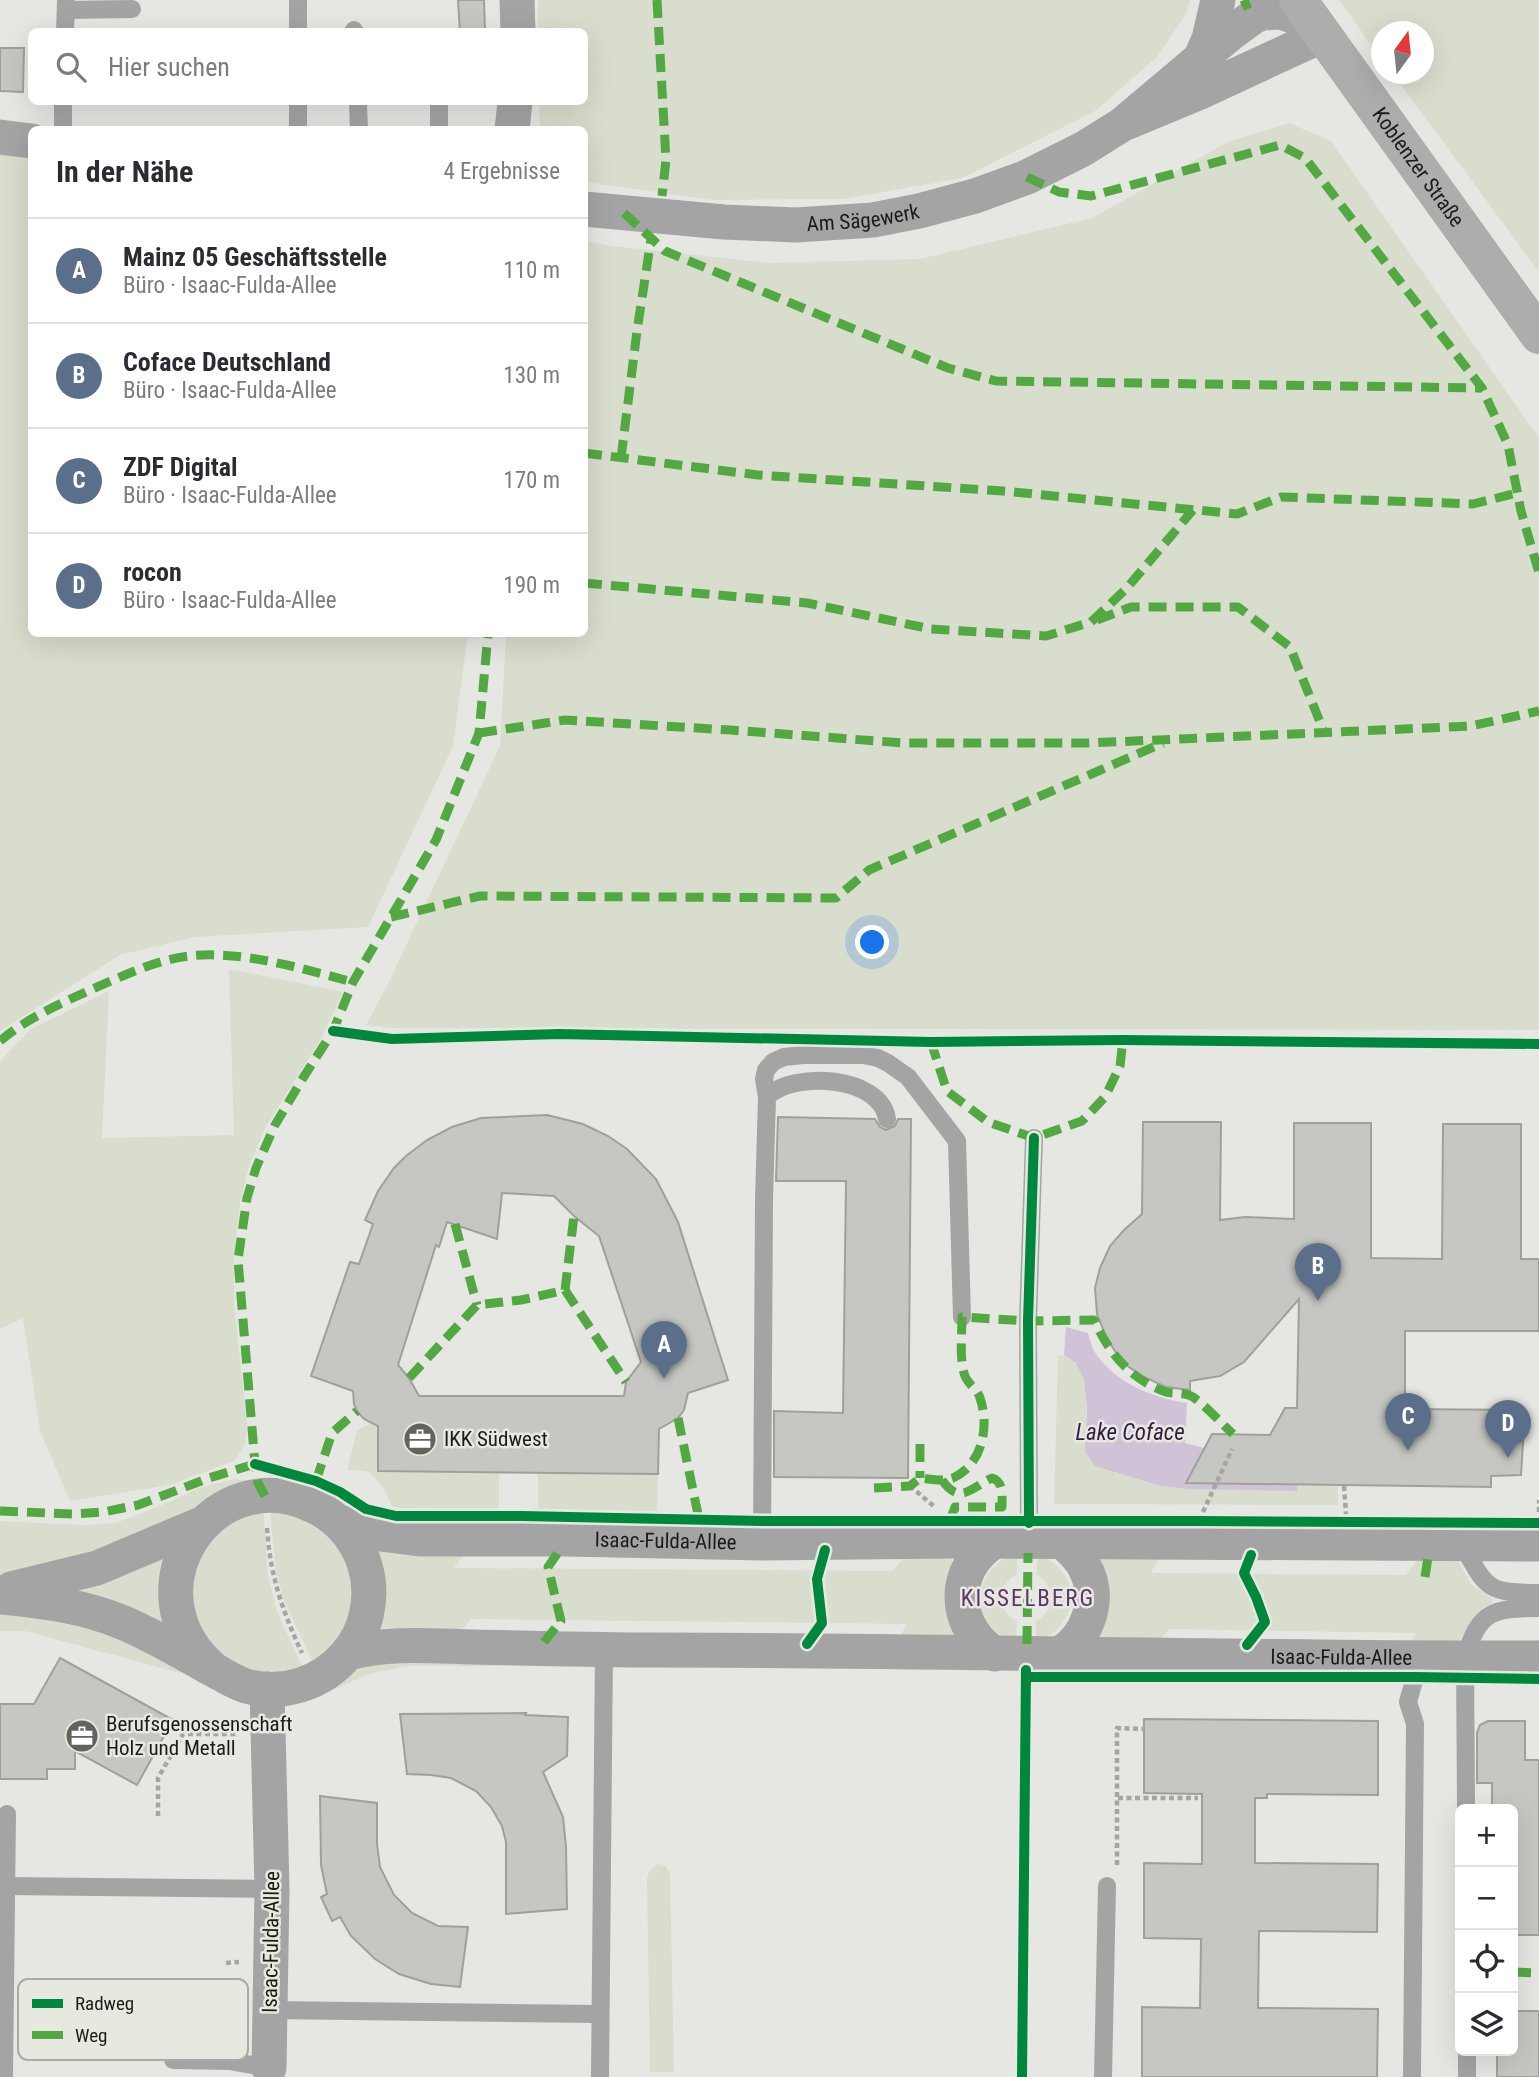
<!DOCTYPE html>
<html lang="de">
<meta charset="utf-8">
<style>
:root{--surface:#fff;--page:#f7f7f7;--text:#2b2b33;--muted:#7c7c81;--line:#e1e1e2;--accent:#1a73e8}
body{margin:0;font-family:"Roboto Condensed",sans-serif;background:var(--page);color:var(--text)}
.controls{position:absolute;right:21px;bottom:21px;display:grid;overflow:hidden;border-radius:10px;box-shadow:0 7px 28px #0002}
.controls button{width:63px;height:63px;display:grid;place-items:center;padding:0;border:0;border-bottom:2px solid var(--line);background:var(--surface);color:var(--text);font:35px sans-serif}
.compass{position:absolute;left:1371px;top:21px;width:63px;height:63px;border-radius:50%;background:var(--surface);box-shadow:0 7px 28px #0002;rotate:15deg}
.you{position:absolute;left:873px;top:943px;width:24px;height:24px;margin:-18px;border:5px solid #fff;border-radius:50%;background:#1a73e8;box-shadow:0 0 0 10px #1a73e833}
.badge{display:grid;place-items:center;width:46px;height:46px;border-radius:50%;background:var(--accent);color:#fff;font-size:23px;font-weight:700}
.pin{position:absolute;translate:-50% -58px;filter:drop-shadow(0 2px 4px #0008)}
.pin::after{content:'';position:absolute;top:37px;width:24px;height:21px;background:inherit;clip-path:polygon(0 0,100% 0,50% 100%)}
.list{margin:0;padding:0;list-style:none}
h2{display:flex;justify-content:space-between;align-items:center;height:91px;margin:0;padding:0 28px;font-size:30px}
h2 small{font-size:23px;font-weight:400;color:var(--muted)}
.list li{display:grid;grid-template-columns:46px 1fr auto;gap:21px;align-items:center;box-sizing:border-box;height:105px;padding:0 28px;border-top:2px solid var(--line)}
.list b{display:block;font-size:26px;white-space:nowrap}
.list p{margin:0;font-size:23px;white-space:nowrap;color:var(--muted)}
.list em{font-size:23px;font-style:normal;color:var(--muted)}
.icon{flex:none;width:38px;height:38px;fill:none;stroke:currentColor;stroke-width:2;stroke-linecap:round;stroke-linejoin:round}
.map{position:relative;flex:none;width:1539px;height:2077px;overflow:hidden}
.search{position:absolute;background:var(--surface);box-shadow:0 7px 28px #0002;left:28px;top:28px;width:560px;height:77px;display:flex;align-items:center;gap:18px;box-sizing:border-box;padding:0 24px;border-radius:10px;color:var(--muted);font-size:26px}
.panel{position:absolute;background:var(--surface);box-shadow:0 7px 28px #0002;left:28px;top:126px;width:560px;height:511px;border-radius:10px}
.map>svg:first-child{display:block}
</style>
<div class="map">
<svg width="1539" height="2077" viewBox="0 0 1539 2077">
<rect width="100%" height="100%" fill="#e6e7e2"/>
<g fill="#d9ddcd">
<path d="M538,0h652l-4,14 -29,43 -62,54 -133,67 -119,21 -132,1 -126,-18 -1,-52 -44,-1 -1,-27h45v-70l-46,-1z"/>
<path d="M1339,0h200v272l-146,-198h31v-42h-42l-1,27z"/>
<path d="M1289,123l42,18 208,297v592l-1147,-2 -26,-3 20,-37 114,-242 6,-112h78l1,-393 27,5 156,17 152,-4 172,-41 136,-76z"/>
<path d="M0,154l31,3 1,477h436l-15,112 -85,181 -174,10 -74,18 -120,76z"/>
<path d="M229,969l114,23 -22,47 -56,89 -16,38 -9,37 -6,52v48l13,121 -2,21 -11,16 -64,24 -100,16 -30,-70 -17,-113 -23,11v-268l31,-32 78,-38 -7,147 132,-3z"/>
<path d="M1058,1355c34,1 29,53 27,75l30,43 182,18v-6l41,1v19l-284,-1z"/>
<path d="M371,1423l7,1v47h121v38l-101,-1 -6,-2c-3,-10 -16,-32 -27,-35 -6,-1 -12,0 -18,-1l10,-39z"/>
<path d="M538,1472l120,2 -1,37 -119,-2z"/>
<path d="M235,1479l9,1 3,3 -49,27 -152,61 -46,4v-54l86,4 30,-2 58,-23 24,-12z"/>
<path d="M263,1508l5,67 9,37 28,60 -14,5 -60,-8 -45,-61 20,-73z"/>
<path d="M270,1511l49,10 36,48 -6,61 -35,35 -31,-67 -7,-25z"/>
<path d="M471,1545l-17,23 439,3 18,-23 34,6 7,6 1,86 -57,-3 11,-19 -436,-5 -18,22 -53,-4 -28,-9 -2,-79z"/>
<path d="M169,1546l6,90 -120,-46z"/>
<path d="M1163,1550l-12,23 255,2 18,-24 32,6 15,27 21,15v4l-8,4 -27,36 -48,5 7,-15 -246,-4 -17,17 -56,2 3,-97z"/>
<path d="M1017,1553v21c-21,11 -20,36 0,47l-1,21c-48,-15 -46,-74 1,-89z"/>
<path d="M1038,1554c46,19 44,71 -2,88v-21c21,-11 20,-35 0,-47z"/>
<path d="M0,1613l69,5 116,49 -1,7 -159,-43h-25z"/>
<path d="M538,1657v9h-130l-40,8 -37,17 -3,-7 45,-22z"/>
<path d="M657,1864l9,2 4,8 4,198h-24l-3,-194 3,-8z"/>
</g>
<path fill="#d0c3d8" d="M1066,1327l22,6c2,7 4,15 8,21 20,29 57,44 91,49l-2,40 19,5 93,4v39l-107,-2 -29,-3 -66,-20 -10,-15 2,-43 -3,-29 -8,-16 -12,-8z"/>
<g fill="#c6c7c3" stroke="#9fa09c" stroke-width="2" fill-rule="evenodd">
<path d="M458,0h26l1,32h-25z"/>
<path d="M0,48h24l-1,44 -23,-1z"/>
<path d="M547,1115l36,9 25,12 19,13 29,30 22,43 50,158 -40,13 -4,17 -6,8 -19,11 -1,45 -280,-3v-45l-14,-7 -7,-8 -3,-7 -1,-13 -42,-15 39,-114 9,2 14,-40 -8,-4 13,-29 16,-23 12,-12 21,-16 25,-13 29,-9zM502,1193l52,3 20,20 25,20 42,126 -15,20 -2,14h-205l-10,-18 -11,-13 38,-120 3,2 8,-25 50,17z"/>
<path d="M778,1117l97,2 5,8 6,3 9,-4 3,-7h13l-3,359 -134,-1v-66l69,2 3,-232h-70z"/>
<path d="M1143,1122h78l-1,98 25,-3 49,2v-96h77v135l71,1 1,-135h78v135h18v72h-134v78l120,1 -4,65 -30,1v11l-305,-4 26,-49 58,1 15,-27h12l2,-109 -55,63 -24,14 -30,5v9l-24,-3 -24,-11 -19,-13 -16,-24 -10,-25 -2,-26 5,-20 10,-22 14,-16 18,-16z"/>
<path d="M60,1658l113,62 -36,65 -62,-34v18h-28v10h-47v-75h34z"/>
<path d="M526,1713l-1,2 43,2 -1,39 -24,16 20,45 3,30 1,62 -61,5v-72l-4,-16 -11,-19 -15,-16 -25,-13 -20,-3 -24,-1 -7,-60z"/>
<path d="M1144,1719l234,2v74l-111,-1v4h-12v65l123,1 -1,68 -118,-1 -1,77 120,1 -1,68h-235v-70l58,1 1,-69 -57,-1v-75l58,1v-70l-58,-1z"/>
<path d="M1488,1721h37v39h14v175h-26v-126h-21v-26h-15v-50l3,-8z"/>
<path d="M320,1796l57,7v41l3,23 14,28 18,18 26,13 30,1 -8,60 -29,-3 -32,-10 -24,-15 -24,-23 -11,-19 -8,4 -11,-24 6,-3 -6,-29z"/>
<path d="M1513,2011h26v66h-42v-26h16z"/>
</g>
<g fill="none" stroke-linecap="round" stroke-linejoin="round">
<g stroke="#a5a5a4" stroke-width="4.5" stroke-dasharray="5 3.5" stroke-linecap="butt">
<path d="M910,1486l26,22"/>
<path d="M1344,1486l2,28"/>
<path d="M1203,1512l29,-63"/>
<path d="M1539,1512v-12"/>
<path d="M267,1528c3,47 15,82 35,125"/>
<path d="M1118,1798h80"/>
<path d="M158,1816v-38l25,-44h54"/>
<path d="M1117,1865v-137l27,1"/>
<path d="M226,1963l13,-1"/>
</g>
<g stroke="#a5a4a5" stroke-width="18">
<path d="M298,0v32"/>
<path d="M66,10l66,-1"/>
<path d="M354,30v2"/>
<path d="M65,32l1,-32"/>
<path d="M298,102v28"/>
<path d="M358,102l1,28"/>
<path d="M439,102v28"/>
<path d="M63,130v-28"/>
<path d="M767,1097l-3,-18 2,-9 7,-8 11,-5 19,-2h60l15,3 10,5 20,14 49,64 5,176"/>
<path d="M1029,1523l-1,-202 6,-183"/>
<path d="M762,1543l2,-344 3,-102c26,-27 114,-21 120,22"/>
<path d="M1461,1543c26,45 24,50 78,50"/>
<path d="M1466,1809l-1,-151c14,-47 27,-50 74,-50"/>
<path d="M6,1886l266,3"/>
<path d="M270,2010l329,4"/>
<path d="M1467,2051v26"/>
<path d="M173,2060l56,1 40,7"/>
<path d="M4,2077l3,-263"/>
<path d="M600,2077l4,-427"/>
<path d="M1103,2077l4,-191"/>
<path d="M1412,2077l3,-353 -7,-22 7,-25"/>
</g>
<g stroke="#a5a4a5" stroke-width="35">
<path d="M517,0l1,32"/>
<path d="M1201,57l8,-18 9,-39"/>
<path d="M512,130l3,-28"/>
<path d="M0,137l32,4"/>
<path id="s1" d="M584,209l140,13 72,3 77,-5 46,-9 56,-15 52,-19 56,-28 40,-25 77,-32 123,-57 -19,-15 -23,-8 -19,1 -9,4 -22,16 -108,91"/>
<path id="s2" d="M337,1521l35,12 48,6h146l196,4 192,-2 585,3"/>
<path d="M995,1541c-45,27 -43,86 0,113"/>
<path d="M11,1589l86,-21 109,-46"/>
<path d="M0,1597c42,4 84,9 124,26 28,12 56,28 84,44 13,6 23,14 38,19 36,10 75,-2 100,-31 21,-24 28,-59 19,-89 -7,-25 -25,-47 -49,-59 -103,-52 -193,83 -104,161"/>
<path id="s3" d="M348,1653c41,-11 83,-7 125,-6 60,1 120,3 180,3 295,0 591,9 886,8"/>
<path d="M1060,1654c29,-19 42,-56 24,-88 -5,-10 -14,-17 -22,-25"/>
<path d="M267,1689l5,200 -3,179"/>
</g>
<path stroke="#aeadac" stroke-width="38" id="s4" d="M1298,0l241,335"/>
<g stroke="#52a942" stroke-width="9" stroke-dasharray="18 9" stroke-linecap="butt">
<path d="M657,0l9,160 -4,36"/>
<path d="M1244,0l4,9"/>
<path d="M1027,177l32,15 32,4 189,-51 25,13 177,230 26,57 13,66 18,62"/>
<path d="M624,213l41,38 283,117 48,13 486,7"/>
<path d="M584,453l174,22 245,16 234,23 44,-17 192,7 44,-11"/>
<path d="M621,458l16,-127 14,-92"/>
<path d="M584,583l223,20 124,26 115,7 45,-14 35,-33 67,-79"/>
<path d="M1097,620l34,-13h107l52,40 34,85"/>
<path d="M479,733l86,-13 165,10 174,13h185l382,-17 68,-15"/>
<path d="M391,917l89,-21 356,2 33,-28 294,-127"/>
<path d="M0,1041c26,-22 57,-36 88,-50 33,-14 66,-31 101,-35 53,-6 114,13 164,26"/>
<path d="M931,1042l16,49 41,31 46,16 48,-17 23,-24 15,-31 3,-26"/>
<path d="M455,1224l22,81"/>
<path d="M565,1290l61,92"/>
<path d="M409,1378l68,-73 44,-5 44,-10 9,-74"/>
<path d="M678,1418l21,101"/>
<path d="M920,1444v34"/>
<path d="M942,1480c18,26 30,7 50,-2 12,4 10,17 10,29h-47l-5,13"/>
<path d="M316,1481l16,-48 25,-22"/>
<path d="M874,1488l36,-2 10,-8c10,1 23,4 33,0 29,-13 37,-51 27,-80 -2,-8 -12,-14 -15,-22 -6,-17 -3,-41 -3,-59l66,4 66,-1c15,33 37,60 72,72 9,2 19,0 27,5 14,10 27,25 40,37"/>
<path d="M265,1496l-7,-13 -3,-19 -17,-204 9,-62 9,-30 19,-43 28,-47 30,-47 20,-49 83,-142 43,-107 9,-99"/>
<path d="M0,1511l72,3 31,-2 35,-7 71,-27 46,-14 6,2"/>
<path d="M1425,1577l4,-26"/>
<path d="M544,1642l17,-21 -13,-54 11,-16"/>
<path d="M1027,1644l1,-91"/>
<path d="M1513,1972l26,1"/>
</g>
<defs>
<g id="cycleway">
<path d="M333,1031l59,8 167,-5 372,8 192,-2 416,4"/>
<path d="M255,1464l61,17 24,11 26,17 30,7h126l240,5h437l340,2"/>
<path d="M1029,1523l-1,-202 6,-183"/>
<path d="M807,1644l15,-21 -5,-44 8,-29"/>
<path d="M1247,1645l18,-23 -9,-25 -12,-24 7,-18"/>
<path d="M1026,1677h389l124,2"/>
<path d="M1022,2077l4,-407"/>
</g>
</defs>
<use href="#cycleway" stroke="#e7e9e0" stroke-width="15"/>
<use href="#cycleway" stroke="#00873e" stroke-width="10"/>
</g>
<defs>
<symbol id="office-disc" viewBox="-11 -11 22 22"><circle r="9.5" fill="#62635f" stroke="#e7e9e0"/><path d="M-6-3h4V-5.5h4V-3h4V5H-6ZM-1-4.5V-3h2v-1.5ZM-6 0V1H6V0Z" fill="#fff"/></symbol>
</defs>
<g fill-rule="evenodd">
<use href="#office-disc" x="401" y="1420" width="38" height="38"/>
<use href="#office-disc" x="63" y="1717" width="38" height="38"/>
</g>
<g text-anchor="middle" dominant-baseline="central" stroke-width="5" stroke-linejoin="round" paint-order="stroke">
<g font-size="21" fill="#1b1c18" stroke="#e7e9e0">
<text stroke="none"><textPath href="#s4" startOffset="206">Koblenzer Straße</textPath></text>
<text stroke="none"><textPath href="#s1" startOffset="280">Am Sägewerk</textPath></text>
<text stroke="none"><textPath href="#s2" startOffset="331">Isaac-Fulda-Allee</textPath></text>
<text stroke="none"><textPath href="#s3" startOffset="994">Isaac-Fulda-Allee</textPath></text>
<text transform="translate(271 1942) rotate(-89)">Isaac-Fulda-Allee</text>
</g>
<g font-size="21" fill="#1b1c18" stroke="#e7e9e0" text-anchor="start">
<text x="444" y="1439">IKK Südwest</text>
<text x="106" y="1724">Berufsgenossenschaft<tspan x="106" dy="24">Holz und Metall</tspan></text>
</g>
<g font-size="23" font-style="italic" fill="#361b44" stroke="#e7e9e0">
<text x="1130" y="1432">Lake Coface</text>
</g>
<g font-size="23" letter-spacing="2" fill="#5b366e" stroke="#e7e9e0">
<text x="1028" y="1598">KISSELBERG</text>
</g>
</g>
<rect x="18" y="1979" width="230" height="81" rx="10" fill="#e7e9e0" stroke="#aaaca4" stroke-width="2"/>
<rect x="32" y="1999" width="31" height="9" fill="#00873e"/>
<rect x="32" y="2031" width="31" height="8" fill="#52a942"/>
<g font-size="19" fill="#1b1c18">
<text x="75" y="2010">Radweg</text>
<text x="75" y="2042">Weg</text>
</g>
</svg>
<div class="controls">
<button>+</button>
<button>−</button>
<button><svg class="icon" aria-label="locate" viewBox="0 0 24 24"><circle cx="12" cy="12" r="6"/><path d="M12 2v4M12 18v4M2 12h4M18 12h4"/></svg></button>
<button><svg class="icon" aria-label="layers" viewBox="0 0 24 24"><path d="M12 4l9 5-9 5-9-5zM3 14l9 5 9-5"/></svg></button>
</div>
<svg class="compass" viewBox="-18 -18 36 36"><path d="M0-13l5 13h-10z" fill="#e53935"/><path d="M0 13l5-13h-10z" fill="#7c7c81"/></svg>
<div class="you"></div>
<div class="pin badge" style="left:664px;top:1379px;background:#5c6f8a">A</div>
<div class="pin badge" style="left:1318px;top:1301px;background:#5c6f8a">B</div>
<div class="pin badge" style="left:1408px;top:1451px;background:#5c6f8a">C</div>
<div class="pin badge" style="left:1508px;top:1458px;background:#5c6f8a">D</div>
<div class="search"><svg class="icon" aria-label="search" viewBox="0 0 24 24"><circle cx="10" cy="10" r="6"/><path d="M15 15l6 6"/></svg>Hier suchen</div>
<section class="panel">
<h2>In der Nähe<small>4 Ergebnisse</small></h2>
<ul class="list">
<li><span class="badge" style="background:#5c6f8a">A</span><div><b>Mainz 05 Geschäftsstelle</b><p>Büro · Isaac-Fulda-Allee</p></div><em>110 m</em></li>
<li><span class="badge" style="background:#5c6f8a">B</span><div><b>Coface Deutschland</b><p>Büro · Isaac-Fulda-Allee</p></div><em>130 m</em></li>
<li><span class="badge" style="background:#5c6f8a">C</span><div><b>ZDF Digital</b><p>Büro · Isaac-Fulda-Allee</p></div><em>170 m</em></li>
<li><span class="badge" style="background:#5c6f8a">D</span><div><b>rocon</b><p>Büro · Isaac-Fulda-Allee</p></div><em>190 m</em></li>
</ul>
</section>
</div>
